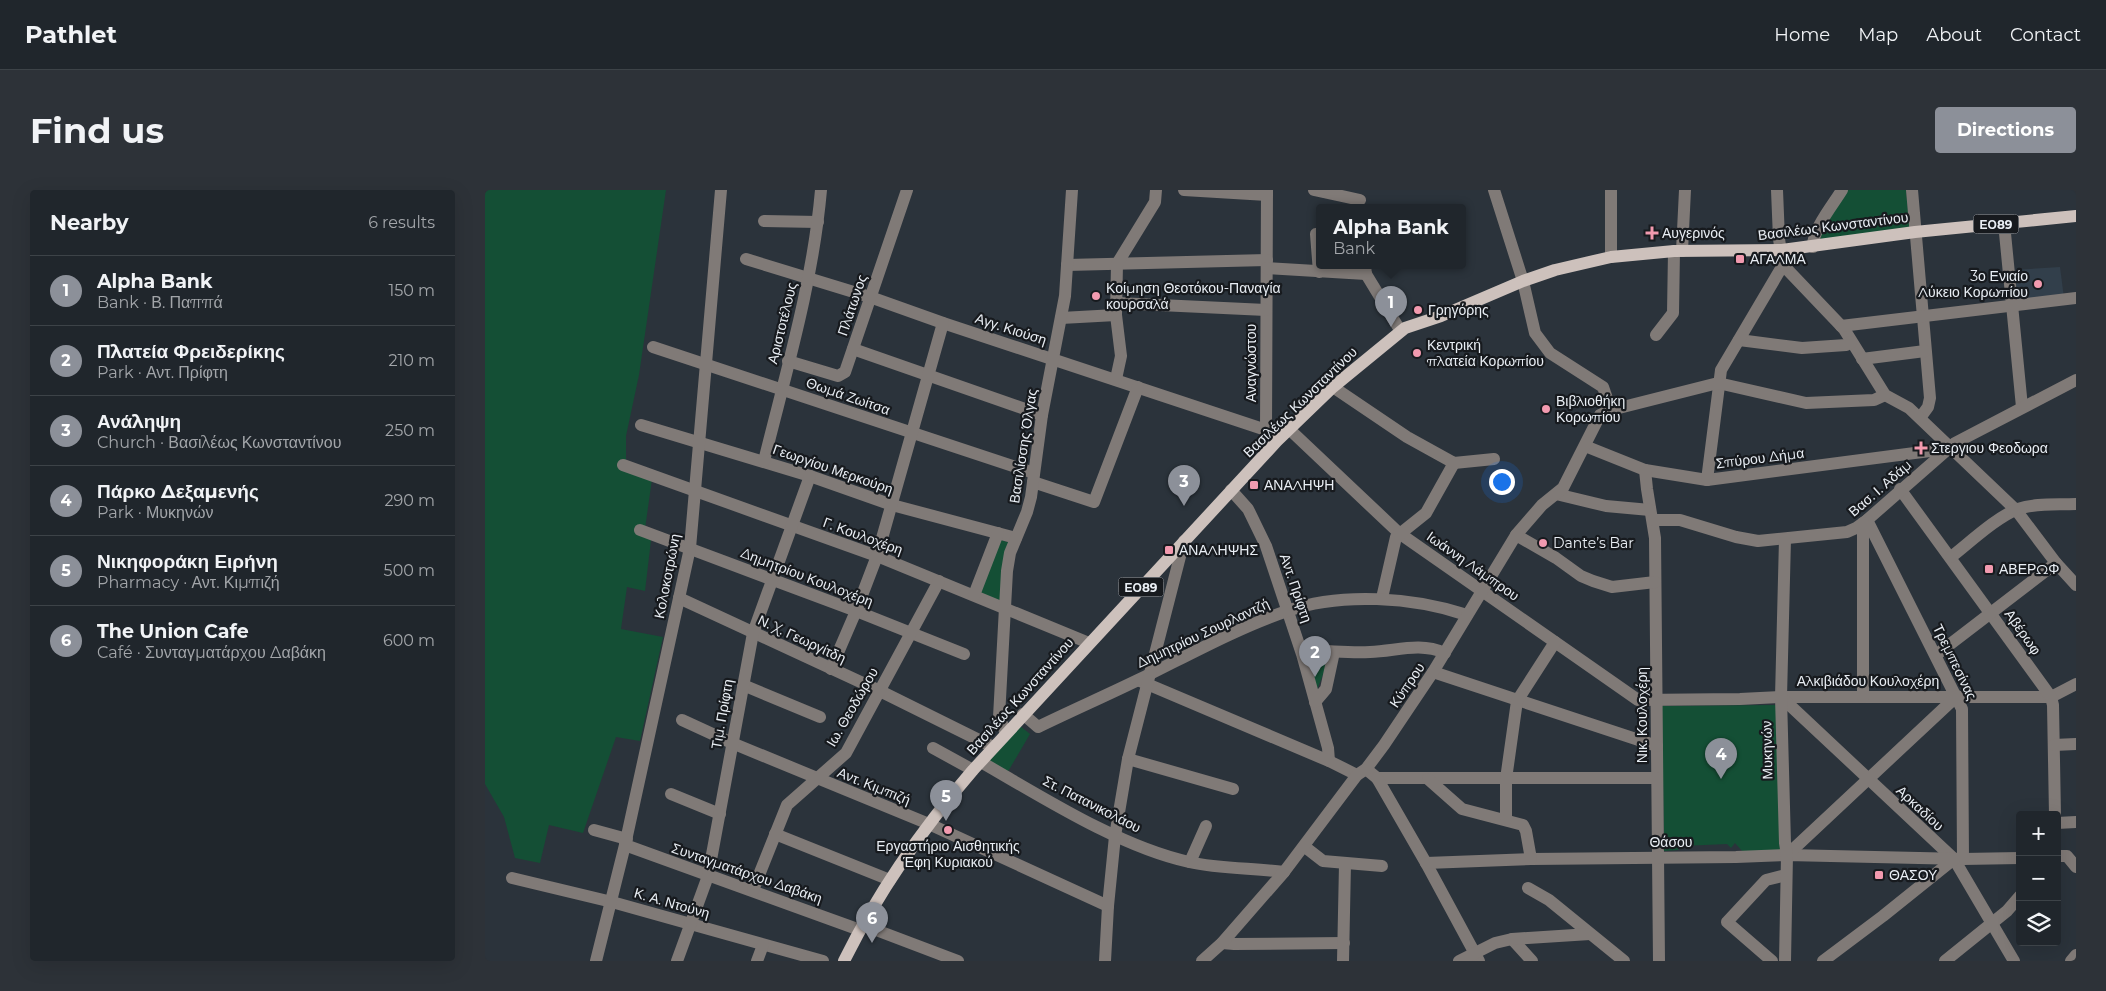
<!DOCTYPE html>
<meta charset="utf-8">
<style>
:root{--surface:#20262c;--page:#2d3238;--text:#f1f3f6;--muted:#a2a5a9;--line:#3d4348;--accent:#8c9099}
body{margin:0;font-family:Montserrat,sans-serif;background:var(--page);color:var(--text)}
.controls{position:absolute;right:15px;bottom:15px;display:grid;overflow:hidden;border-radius:5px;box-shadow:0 5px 20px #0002}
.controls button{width:45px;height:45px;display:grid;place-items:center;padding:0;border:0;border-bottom:1px solid var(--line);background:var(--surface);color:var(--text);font:25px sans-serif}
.you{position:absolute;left:1016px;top:291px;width:18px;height:18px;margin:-12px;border:4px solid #fff;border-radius:50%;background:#1a73e8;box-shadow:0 0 0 8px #1a73e833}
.badge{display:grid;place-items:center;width:32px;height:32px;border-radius:50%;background:var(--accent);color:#fff;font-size:16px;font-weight:700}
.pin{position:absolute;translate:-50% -41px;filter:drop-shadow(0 1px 2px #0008)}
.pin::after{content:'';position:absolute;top:26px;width:18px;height:15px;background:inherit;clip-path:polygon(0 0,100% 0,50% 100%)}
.popup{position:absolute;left:831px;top:14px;width:150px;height:65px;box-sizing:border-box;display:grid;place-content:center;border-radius:5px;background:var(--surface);filter:drop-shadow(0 1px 4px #0005);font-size:16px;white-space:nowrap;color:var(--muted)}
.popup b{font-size:19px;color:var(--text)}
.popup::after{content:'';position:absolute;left:50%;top:100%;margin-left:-10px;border:10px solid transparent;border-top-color:var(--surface)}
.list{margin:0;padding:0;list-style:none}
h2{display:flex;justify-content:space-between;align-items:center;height:65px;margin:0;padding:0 20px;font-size:21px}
h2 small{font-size:16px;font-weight:400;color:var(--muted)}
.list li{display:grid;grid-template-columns:32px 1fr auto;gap:15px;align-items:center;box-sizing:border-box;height:70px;padding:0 20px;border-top:1px solid var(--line)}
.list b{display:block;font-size:19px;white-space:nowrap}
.list p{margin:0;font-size:16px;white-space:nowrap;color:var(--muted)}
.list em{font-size:16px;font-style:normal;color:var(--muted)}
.icon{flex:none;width:28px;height:28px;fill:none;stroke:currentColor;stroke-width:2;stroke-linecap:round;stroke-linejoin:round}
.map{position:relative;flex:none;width:1591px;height:771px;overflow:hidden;border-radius:5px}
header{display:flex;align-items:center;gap:30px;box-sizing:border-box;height:70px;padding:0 25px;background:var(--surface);border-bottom:1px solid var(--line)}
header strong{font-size:24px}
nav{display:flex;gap:28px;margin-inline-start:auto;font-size:18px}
.intro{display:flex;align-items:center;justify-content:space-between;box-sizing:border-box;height:120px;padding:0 30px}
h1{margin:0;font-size:35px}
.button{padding:12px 22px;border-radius:5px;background:var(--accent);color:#fff;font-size:18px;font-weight:700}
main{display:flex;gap:30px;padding:0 30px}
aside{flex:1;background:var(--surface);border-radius:5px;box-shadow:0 5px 20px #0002}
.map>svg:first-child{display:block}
</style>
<header>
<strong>Pathlet</strong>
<nav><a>Home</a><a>Map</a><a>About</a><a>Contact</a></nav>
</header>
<div class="intro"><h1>Find us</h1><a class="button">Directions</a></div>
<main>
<aside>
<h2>Nearby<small>6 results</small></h2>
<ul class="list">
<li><span class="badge">1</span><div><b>Alpha Bank</b><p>Bank · Β. Παππά</p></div><em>150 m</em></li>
<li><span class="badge">2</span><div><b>Πλατεία Φρειδερίκης</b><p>Park · Αντ. Πρίφτη</p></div><em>210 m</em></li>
<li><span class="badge">3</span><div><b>Ανάληψη</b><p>Church · Βασιλέως Κωνσταντίνου</p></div><em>250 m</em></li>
<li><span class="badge">4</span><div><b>Πάρκο Δεξαμενής</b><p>Park · Μυκηνών</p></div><em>290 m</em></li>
<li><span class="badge">5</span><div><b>Νικηφοράκη Ειρήνη</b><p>Pharmacy · Αντ. Κιμπιζή</p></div><em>500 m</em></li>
<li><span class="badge">6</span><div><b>The Union Cafe</b><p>Café · Συνταγματάρχου Δαβάκη</p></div><em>600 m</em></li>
</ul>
</aside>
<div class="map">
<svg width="1591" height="771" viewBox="0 0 1591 771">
<rect width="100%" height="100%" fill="#2b333b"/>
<path fill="#323f4b" d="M1575,77l4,31 -49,7 -2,-35z"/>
<g fill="#144f35">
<path d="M0,0h181l-27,185 -13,61v26l27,10 -8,57 7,3 -7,59 -18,-4 -6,42 42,8 -23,104 -24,-4 -33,96 -34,-8 -9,38 -25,-5 -11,-41 -19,-33z"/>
<path d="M1361,0h60l4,40 -88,12 -4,-9z"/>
<path d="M511,348l14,5 -11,62 -25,-10z"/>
<path d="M817,464l28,2 -16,42z"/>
<path d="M1291,515l4,147h-37l-8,-9 -4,5 -4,-4 -45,2 -4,4 -14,1 -2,-145z"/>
<path d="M535,536l10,8 -24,41 -19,-12z"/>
</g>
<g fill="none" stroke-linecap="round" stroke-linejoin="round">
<g stroke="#807a77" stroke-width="12">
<path d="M699,0l83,5"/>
<path d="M782,0l-1,240 5,6"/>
<path d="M829,0l46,10"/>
<path d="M1009,0l29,91 12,52 15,20 53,34 8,23"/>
<path d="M1427,0l18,208 -2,9 -8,11"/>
<path d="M279,31l54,1"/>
<path d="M1519,33l18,184"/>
<path d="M831,44l3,38"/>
<path d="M1328,57c-1,-17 20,-42 29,-57"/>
<path d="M1197,61l3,-61"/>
<path d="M1126,67v-67"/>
<path d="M261,69l124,38 73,26 323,107"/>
<path d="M582,75l200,-5"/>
<path d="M1298,75l61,64 41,66 24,13 107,102 40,53 20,22"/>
<path d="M880,76l1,8 34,56"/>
<path d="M782,78l99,6"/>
<path d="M632,113l149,7"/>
<path d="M576,128l55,-3"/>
<path d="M1356,136l235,-28"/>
<path d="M1171,145l17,-22 1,-62"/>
<path d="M1254,150l63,8 44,-3 5,-3"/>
<path d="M168,157l381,126"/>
<path d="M368,159l189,66"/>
<path d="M1377,169l63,-8"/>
<path d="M303,171l50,15 7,-4 62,-182"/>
<path d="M631,189l5,-23 -5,-41 1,-51 38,-62 1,-12"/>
<path d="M848,197l74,50 47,26 40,-4"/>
<path d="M156,235l169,51 82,29 124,33"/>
<path d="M804,239l110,104 239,167 102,-1 41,-2h270l25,-13"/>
<path d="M1100,256l60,24 62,10 223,-29h14"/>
<path d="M279,271c22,-89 49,-179 57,-271"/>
<path d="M138,275l254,91 212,87"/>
<path d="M1160,280l2,19 8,49 4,423"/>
<path d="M1222,290l14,-110 62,-105 -4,-26 -2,-49"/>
<path d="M548,292l61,20 44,-115"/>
<path d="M1415,299l151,208 2,8 2,110"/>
<path d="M746,300l17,19 18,37 36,108 26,94 1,13"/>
<path d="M1071,304l50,12 44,4"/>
<path d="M1168,330h27l56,17 22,4 89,-9 9,-4 11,-8 88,-77 121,-63"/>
<path d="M1382,330l95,189 1,150"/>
<path d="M155,340l216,81 108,43"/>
<path d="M1031,345l40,23 25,18 12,5 19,6 43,-5"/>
<path d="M1466,367c18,-14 47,-41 67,-48 17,-6 39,-4 58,-5"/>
<path d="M489,405l24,-62"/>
<path d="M194,408l201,93 113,56"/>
<path d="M897,408l14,-61 30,-24 28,-50"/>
<path d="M816,459c23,2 46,4 69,3 27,-1 49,-10 75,1"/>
<path d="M1451,465l120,-92"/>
<path d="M346,479l25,-58 21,-55 66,-233"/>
<path d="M948,482l224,74"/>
<path d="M655,491l189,80 28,14"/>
<path d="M258,495l77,32"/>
<path d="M1296,507l173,162 60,102"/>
<path d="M1378,507v-174"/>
<path d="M830,512l11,-13 8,-37"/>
<path d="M538,524l15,13c33,-16 67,-31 100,-47 49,-24 97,-51 149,-69 54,-19 126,-14 180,4"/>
<path d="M197,530l50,23 197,81 179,82"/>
<path d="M521,543l-7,-16 8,-146 3,-18 17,-41 4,-15 11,-82 23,-119 7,-106"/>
<path d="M1569,555l22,-1"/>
<path d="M448,558l40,22"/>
<path d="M643,569l105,30"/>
<path d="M496,572c61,35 139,85 208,100 30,7 64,6 95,10"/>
<path d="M881,579l11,9h280"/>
<path d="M892,588l49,85 53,98"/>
<path d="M943,589l34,30 61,16 3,6 5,28 205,-2 51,-2 176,4 57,-1"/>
<path d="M186,604l49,20"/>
<path d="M1021,629v-40l11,-78 38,-59"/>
<path d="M1572,633l19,-1"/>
<path d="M109,640l33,9"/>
<path d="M290,644l115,46"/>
<path d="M140,655l235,85"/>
<path d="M820,657l18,14 59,5"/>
<path d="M1302,665l170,-159"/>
<path d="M1572,666h10l9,11"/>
<path d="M705,672l16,-36"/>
<path d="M941,673l105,-4"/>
<path d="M27,688l100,24 211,59"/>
<path d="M1043,698l21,12 75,61"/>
<path d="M268,700l34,-85 59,-52 93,-172"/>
<path d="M379,733l12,7 82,31"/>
<path d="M1027,749l20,22"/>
<path d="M737,753l12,1 110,-1"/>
<path d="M111,771l29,-116 65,-297 31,-358"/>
<path d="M192,771l31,-85 45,-243 57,-157"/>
<path d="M272,771l6,-16"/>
<path d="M620,771l3,-55 7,-70 13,-77 56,-218"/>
<path d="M717,771l20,-18 62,-71 73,-97 9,-6 18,-24 49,-73 83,-137 26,-30 21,-17 37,-73 11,-5 107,-27 88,20 68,-3 11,-5"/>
<path d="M858,771l2,-97"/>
<path d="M974,771l36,-18 17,-4 78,-5"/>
<path d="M1287,771l-45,-39 39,-42 20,-5"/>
<path d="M1300,771l2,-106 -2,-12 -4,-146 4,-158"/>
<path d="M1338,771l60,-45 71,-57"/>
<path d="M1460,771l62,-50 13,-15"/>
<path d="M1586,771l5,-6"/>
</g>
<path stroke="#cdc1bc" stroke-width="12" d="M359,771c34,-69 79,-133 129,-191l304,-329 56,-54 72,-59 36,-12 82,-35 32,-11 56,-13 63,-6 108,-1 133,-18 161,-16"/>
</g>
<g fill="#f29aaf" stroke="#171a1e" stroke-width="2">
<path d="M1164.5 35.5h5v5h5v5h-5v5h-5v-5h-5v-5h5z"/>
<rect x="1250" y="64" width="10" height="10" rx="2.5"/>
<circle cx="1553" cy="94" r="5"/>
<circle cx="611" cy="106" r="5"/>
<circle cx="933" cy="120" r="5"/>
<circle cx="932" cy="163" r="5"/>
<circle cx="1061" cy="219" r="5"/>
<path d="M1433.5 250.5h5v5h5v5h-5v5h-5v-5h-5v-5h5z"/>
<rect x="764" y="290" width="10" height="10" rx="2.5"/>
<circle cx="1058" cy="353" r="5"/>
<rect x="679" y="355" width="10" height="10" rx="2.5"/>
<rect x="1499" y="374" width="10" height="10" rx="2.5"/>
<circle cx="463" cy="640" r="5"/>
<rect x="1389" y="680" width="10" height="10" rx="2.5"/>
</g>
<g text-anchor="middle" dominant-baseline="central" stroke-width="4.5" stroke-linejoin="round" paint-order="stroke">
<g fill="#171a1e" stroke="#aaaeb4" stroke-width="1">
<rect x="1488.5" y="24.5" width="45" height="19" rx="4"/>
<rect x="633.5" y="387.5" width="45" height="19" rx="4"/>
</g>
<g font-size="12" font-weight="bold" fill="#e9eef4">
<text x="1511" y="34">ΕΟ89</text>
<text x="656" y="397">ΕΟ89</text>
</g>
<g font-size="14" fill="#e9eef4" stroke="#171a1e">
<text transform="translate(1348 36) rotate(-7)">Βασιλέως Κωνσταντίνου</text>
<text transform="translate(367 115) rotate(-71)">Πλάτωνος</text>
<text transform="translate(297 133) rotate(-76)">Αριστοτέλους</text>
<text transform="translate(526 139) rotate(18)">Αγγ. Κιούση</text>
<text transform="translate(766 173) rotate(-90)">Αναγνώστου</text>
<text transform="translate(363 206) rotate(19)">Θωμά Ζωίτσα</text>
<text transform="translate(815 212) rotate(-44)">Βασιλέως Κωνσταντίνου</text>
<text transform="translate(538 256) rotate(-81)">Βασιλίσσης Όλγας</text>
<text transform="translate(1275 268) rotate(-7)">Σπύρου Δήμα</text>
<text transform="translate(348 279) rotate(19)">Γεωργίου Μερκούρη</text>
<text transform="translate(1395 298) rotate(-41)">Βασ. Ι. Αδάμ</text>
<text transform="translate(378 346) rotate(20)">Γ. Κουλοχέρη</text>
<text transform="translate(988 376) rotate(35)">Ιωάννη Λάμπρου</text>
<text transform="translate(182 386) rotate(-79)">Κολοκοτρώνη</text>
<text transform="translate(322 387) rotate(21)">Δημητρίου Κουλοχέρη</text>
<text transform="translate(811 398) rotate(71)">Αντ. Πρίφτη</text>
<text transform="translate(1538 442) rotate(55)">Αβέρωφ</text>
<text transform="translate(718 443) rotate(-25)">Δημητρίου Σουρλαντζή</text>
<text transform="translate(317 449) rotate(25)">Ν. Χ. Γεωργίτδη</text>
<text transform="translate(1470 472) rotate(64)">Τρεμπεσίνας</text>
<text x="1383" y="491">Αλκιβιάδου Κουλοχέρη</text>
<text transform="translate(922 495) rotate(-56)">Κύπρου</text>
<text transform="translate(535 506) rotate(-48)">Βασιλέως Κωνσταντίνου</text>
<text transform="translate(367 517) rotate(-60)">Ιω. Θεοδώρου</text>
<text transform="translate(237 524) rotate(-80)">Τιμ. Πρίφτη</text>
<text transform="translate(1157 525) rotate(-90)">Νικ. Κουλοχέρη</text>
<text transform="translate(1282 560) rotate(-91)">Μυκηνών</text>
<text transform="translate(389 596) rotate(22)">Αντ. Κιμπιζή</text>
<text transform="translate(607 614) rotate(27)">Στ. Πατανικολάου</text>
<text transform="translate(1435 618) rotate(43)">Αρκαδίου</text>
<text x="1186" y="652">Θάσου</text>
<text transform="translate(262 683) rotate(19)">Συνταγματάρχου Δαβάκη</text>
<text transform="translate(187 713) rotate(16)">Κ. Α. Ντούνη</text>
</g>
<g font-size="14" fill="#e9eef4" stroke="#171a1e" text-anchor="start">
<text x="1177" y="43">Αυγερινός</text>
<text x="1265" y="69">ΑΓΑΛΜΑ</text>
<text x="1543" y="86" text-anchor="end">3ο Ενιαίο<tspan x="1543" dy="16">Λύκειο Κορωπίου</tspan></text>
<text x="621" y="98">Κοίμηση Θεοτόκου-Παναγία<tspan x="621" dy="16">κουρσαλά</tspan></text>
<text x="943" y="120">Γρηγόρης</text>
<text x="942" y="155">Κεντρική<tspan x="942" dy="16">πλατεία Κορωπίου</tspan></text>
<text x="1071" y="211">Βιβλιοθήκη<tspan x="1071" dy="16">Κορωπίου</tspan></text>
<text x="1446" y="258">Στεργιου Φεοδωρα</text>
<text x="779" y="295">ΑΝΑΛΗΨΗ</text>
<text x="1068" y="353">Dante’s Bar</text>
<text x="694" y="360">ΑΝΑΛΗΨΗΣ</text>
<text x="1514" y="379">ΑΒΕΡΩΦ</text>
<text x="463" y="656" text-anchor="middle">Εργαστήριο Αισθητικής<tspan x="463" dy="16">Έφη Κυριακού</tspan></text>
<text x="1404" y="685">ΘΑΣΟΥ</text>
</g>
</g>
</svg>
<div class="controls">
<button>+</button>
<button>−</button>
<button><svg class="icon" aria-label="layers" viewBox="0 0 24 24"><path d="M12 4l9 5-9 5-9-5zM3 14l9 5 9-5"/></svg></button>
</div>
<div class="you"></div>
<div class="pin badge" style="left:906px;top:137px">1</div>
<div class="popup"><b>Alpha Bank</b>Bank</div>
<div class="pin badge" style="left:830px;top:487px">2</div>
<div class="pin badge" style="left:699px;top:316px">3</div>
<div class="pin badge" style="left:1236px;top:589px">4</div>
<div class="pin badge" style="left:461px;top:631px">5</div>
<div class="pin badge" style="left:387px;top:753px">6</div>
</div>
</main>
